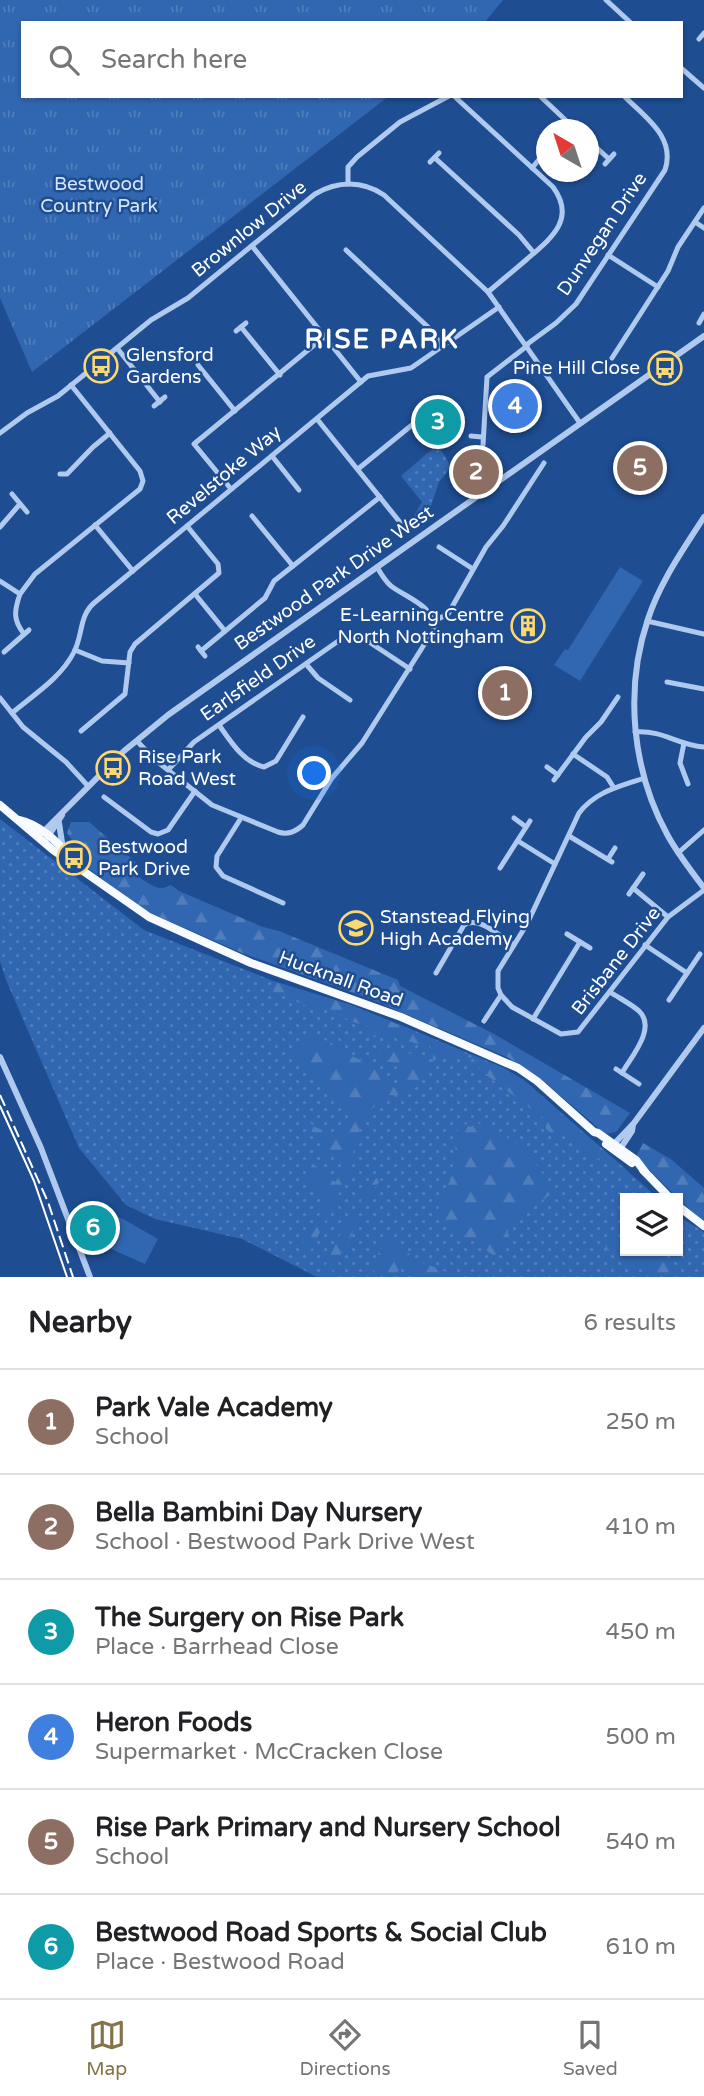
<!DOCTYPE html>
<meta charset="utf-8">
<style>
:root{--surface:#fff;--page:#f6f6f6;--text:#202124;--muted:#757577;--line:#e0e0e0;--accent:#837346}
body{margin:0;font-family:"Varela Round",sans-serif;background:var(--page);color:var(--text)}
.controls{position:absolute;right:21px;bottom:21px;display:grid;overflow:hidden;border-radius:0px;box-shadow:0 2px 5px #0004}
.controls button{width:63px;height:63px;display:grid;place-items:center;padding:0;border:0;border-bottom:2px solid var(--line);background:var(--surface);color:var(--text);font:35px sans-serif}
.compass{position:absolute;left:536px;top:119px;width:63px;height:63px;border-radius:50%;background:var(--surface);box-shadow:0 2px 5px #0004;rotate:321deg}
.you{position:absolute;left:315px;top:774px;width:24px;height:24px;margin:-18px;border:5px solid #fff;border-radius:50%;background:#1a73e8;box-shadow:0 0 0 10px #1a73e833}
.badge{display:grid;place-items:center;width:46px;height:46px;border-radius:50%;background:var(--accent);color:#fff;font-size:23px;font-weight:700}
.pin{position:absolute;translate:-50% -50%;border:4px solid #fff;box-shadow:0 2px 7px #0006}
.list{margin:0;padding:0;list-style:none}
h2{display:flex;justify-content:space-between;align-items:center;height:91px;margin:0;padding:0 28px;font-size:30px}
h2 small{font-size:23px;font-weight:400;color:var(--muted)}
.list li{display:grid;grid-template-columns:46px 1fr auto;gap:21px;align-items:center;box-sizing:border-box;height:105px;padding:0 28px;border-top:2px solid var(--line)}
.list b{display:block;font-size:26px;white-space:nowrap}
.list p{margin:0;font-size:23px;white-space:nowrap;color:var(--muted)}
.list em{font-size:23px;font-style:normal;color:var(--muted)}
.icon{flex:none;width:38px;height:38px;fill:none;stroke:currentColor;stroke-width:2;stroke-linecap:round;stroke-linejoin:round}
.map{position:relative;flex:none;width:704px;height:1277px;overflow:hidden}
.search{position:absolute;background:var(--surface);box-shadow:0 2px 5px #0004;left:21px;right:21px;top:21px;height:77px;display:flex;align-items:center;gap:18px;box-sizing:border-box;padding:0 24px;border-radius:0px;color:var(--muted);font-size:26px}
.sheet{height:721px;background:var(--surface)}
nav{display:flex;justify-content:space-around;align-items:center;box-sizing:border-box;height:98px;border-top:2px solid var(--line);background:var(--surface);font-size:19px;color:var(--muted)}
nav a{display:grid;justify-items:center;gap:4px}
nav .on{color:var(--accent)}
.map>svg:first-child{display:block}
</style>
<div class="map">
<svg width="704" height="1277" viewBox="0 0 704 1277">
<defs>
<pattern id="grass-dots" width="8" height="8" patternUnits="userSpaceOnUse" patternTransform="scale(1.75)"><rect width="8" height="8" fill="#3167b0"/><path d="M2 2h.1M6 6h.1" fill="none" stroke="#507ebc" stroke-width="1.8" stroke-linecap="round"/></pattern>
<pattern id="forest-firs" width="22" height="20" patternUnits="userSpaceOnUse" patternTransform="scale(1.75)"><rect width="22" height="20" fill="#3167b0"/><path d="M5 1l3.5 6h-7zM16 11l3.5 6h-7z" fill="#507ebc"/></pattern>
<pattern id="park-tufts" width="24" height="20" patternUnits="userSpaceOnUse" patternTransform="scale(1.75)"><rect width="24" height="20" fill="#3167b0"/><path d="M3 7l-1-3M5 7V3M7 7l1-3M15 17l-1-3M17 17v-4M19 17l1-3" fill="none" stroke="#507ebc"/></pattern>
</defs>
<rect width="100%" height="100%" fill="#1e4d92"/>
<g fill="url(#grass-dots)">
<path d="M438,444l13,23 -12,15 -12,36 -15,10 -3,-3 13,-23 -21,-26z"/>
<path d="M0,819l144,111 132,52 75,23 50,20 101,42 23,14 133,117h-33v53h53v-35l26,16v45h-387l-75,-38 -87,-20 -29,-14 -47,-57 -73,-168 -6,-19z"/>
</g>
<g fill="url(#forest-firs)">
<path d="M71,822h18l50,43 -2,11c12,7 21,17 34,9l8,6 84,36 16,4 119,49 2,6 94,48 136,79 -14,19 -11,2 -66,-57 -30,-19 -139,-59 -128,-46 -89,-39 -15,-8 -66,-50 -8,-8 8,-8 -5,-7z"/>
<path d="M276,982l75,23 121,51 -2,2 -7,-4 -1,4 -21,-3 -9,7 2,-9 -5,-8 -4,1 -37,-11 -13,2 -12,-4 1,-3 13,1c-10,-6 -20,-7 -30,-12 -6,-3 -12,-10 -20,-10 -17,-1 -26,-3 -40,-14h-10l-7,-7z"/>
<path d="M304,1034l27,8 7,8 29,13 21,17 4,7 13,-2 -10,-21c-8,-5 -16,-4 -15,-16 18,3 38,3 49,19l-21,28h-19l-6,3 -21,21 -15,58 -38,77 -6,-2 1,-17 9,-3 13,-35c-10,-17 -23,-10 -18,-33h5l22,18 5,-6 3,-19 -8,-4 -5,4 -8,-7 -5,-14 -15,-15v-5l13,11 23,10 1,-7 12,-15c-9,-19 -17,-13 -28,-25 -4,-5 -5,-10 -9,-15 -10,-10 -17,-4 -19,-24l8,-7z"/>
<path d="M474,1057l28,10 23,14 104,91 1,4h-6c-18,-24 -37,-11 -50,-37l-23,-6 -5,-4v-9l-61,-46 -3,2 1,2 -7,-5 4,-3z"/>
<path d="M462,1122l8,5 11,-4h5c31,20 51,37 68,69l-17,12 -10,1 -19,18v17l-12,17 -33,-23 -20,-10 -5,-10 1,-9 13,-29 6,-48z"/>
<path d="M643,1143l29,17 32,28v33l-13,-10 -55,-54z"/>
<path d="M379,1174v8l-23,33 -4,20 -23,42h-9l26,-55z"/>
<path d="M614,1238l11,1v12c21,0 30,0 47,13v13l-31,-7 -27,-14v-4l-5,-1 -4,-5 2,-7z"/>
<path d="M386,1239c17,3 16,11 29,19 13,8 29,12 42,19h-42l-10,-10 -15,9 -15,-4 -5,-6 3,-7 4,-2 3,-8 6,-2z"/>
</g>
<path fill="url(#park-tufts)" d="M0,0h503l-19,23h-461v73h366l-357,276 -32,-74z"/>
<g fill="#3167b0">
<path d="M620,567l23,14 -63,100 -26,-16 11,-16 3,1z"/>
<path d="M104,1212l19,7 35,20 -13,25 -52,-23 11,-24 -3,-2z"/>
</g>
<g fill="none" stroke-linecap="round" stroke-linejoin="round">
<g stroke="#afcaee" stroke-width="5">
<path d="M606,0l25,23"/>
<path d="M699,39l5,-6"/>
<path d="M681,68l23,20"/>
<path d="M454,96l99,91c24,33 -3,52 -27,73 -13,11 -25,21 -38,32"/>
<path d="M540,96l36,34"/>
<path d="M588,140l21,19"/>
<path d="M435,158l84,77 15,18"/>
<path d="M430,162l9,-9"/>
<path d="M605,164l9,-10"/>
<path d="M532,168l14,-17"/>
<path d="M348,184v-17l9,-10 43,-35 49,-26"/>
<path d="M695,222l9,6"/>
<path d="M252,246l109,136"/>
<path d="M346,250l83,78 14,18"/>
<path d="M608,255l50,32"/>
<path d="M699,323l5,-9"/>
<path d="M241,327l39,48"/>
<path d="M236,331l10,-8"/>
<path d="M526,345l30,-22 20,-19 89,-134c11,-33 -20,-53 -41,-74"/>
<path d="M117,348l43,54"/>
<path d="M612,358l56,-87 10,-24 26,-39"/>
<path d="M198,365l37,46"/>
<path d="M154,406l11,-9"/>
<path d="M317,419l86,107"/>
<path d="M0,433l27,-20 31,-17 93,-76 37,-22 127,-104c22,-13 47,-14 69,1l104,97 92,131"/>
<path d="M471,436l11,1"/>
<path d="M483,445l4,-68 40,-31"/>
<path d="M272,456l27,34"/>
<path d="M358,469l65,-53"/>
<path d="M60,474h7l26,-27 17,-14"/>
<path d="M231,489l-37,-45 131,-108"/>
<path d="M12,494l15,18"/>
<path d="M252,516l41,50"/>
<path d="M95,525l38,46"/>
<path d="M0,527l20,-23"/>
<path d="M439,547l34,22"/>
<path d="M0,581l20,13 15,-20 105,-85 3,-8 -3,-10 -69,-86"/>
<path d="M20,594c-6,17 -7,26 4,40"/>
<path d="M195,594l30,37"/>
<path d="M434,621l14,-7 38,-67 17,-21 41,-63"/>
<path d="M647,621l57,13"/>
<path d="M198,647l7,9"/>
<path d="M75,650l27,11 27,2"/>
<path d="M201,651l64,-53 9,-17 106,-84"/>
<path d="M4,652l25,-22"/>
<path d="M306,664l12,14 32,22"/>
<path d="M667,682l37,7"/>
<path d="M0,698l23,29 43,35 22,24"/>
<path d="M12,713c21,-18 49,-35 62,-61 9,-17 5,-36 20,-49l274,-227 43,-8 88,-61"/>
<path d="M219,725c12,17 24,37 45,42l12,-6 27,-44"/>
<path d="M81,731l44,-37 5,-42 5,-8 84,-71 -1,-9 -31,-38"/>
<path d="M635,732c29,-2 42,13 69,15"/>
<path d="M137,741l17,18 58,46 66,27c10,3 17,0 25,-7l29,-47 30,-35 72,-114c1,-23 -27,-31 -43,-43 -6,-5 -10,-12 -14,-19"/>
<path d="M684,743l-4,20 8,21"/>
<path d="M573,754l34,23 7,11"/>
<path d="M547,767l11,8"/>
<path d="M168,770l26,-28 150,-105 10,-2 9,3 47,31"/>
<path d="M644,778c-25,9 -48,13 -65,35l-52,111 -29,47v17l3,7 11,12 49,27 17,-2 90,-115 36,-27"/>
<path d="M554,780l32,-43 15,-15 17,-25"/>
<path d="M104,797l47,35 7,2 10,-4 27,-39"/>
<path d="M241,818l-24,38 -1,11 7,9 60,27"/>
<path d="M514,818l12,9"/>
<path d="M569,836l43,26"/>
<path d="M518,841l37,23"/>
<path d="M678,853l26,-23"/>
<path d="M608,859l7,-11"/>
<path d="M500,868l30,-47"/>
<path d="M633,888l35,29"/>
<path d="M629,894l14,-20"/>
<path d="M567,934l23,14"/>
<path d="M645,945l42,28"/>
<path d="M436,973l28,-48c15,-10 36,12 50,20"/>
<path d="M610,992c9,6 21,12 29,19 18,17 -8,46 -17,62"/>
<path d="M669,1000l31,-46"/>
<path d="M533,1019l47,-77"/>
<path d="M484,1021l17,-26"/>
<path d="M616,1069l23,15"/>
</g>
<g stroke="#afcaee" stroke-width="6">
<path d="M704,517c-21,33 -44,65 -56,102 -24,71 -16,152 20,217 10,18 23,35 36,52"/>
<path d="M59,823l4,26"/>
<path d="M41,834l83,-83 44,-36 536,-379"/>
<path d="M47,838l15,-23"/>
<path d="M0,1057l41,91 49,129"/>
<path d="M613,1145l21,-22 70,-95"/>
<path d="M618,1152l14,-21 1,-6"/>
</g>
<g stroke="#f7faff" stroke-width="8">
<path d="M0,805l53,45 96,67 102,46 150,54 117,51 19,13 57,51 4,1 38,27 9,12"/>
<path d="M19,820c19,4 39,21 50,37"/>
<path d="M606,1144l26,19"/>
<path d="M643,1170l27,28"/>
<path d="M678,1206l26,20"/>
</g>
<path stroke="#fff" stroke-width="2" d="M0,1106l34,75 33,96"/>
<path stroke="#fff" stroke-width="2" stroke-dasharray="12 5" stroke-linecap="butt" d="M0,1095l48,107 25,75"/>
</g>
<defs>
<symbol id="bus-ring" viewBox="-11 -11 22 22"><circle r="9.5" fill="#1e4d92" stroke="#fdd86f" stroke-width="1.5"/><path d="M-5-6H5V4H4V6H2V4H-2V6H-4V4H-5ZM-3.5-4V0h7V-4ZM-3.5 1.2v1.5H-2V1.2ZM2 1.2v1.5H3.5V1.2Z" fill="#fdd86f"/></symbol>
<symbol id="building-ring" viewBox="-11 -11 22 22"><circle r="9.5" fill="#1e4d92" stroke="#fdd86f" stroke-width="1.5"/><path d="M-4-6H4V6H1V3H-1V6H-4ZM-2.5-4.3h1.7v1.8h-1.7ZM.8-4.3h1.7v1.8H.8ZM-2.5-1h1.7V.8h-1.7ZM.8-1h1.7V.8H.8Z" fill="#fdd86f"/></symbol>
<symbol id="school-ring" viewBox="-11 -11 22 22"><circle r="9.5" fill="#1e4d92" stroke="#fdd86f" stroke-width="1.5"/><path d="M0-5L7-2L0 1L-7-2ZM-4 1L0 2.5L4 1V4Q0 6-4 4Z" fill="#fdd86f"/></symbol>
</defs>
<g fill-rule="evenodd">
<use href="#bus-ring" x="82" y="347" width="38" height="38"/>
<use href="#bus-ring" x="646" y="349" width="38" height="38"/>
<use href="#building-ring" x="509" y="607" width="38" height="38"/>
<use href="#bus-ring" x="94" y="749" width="38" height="38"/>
<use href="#bus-ring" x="55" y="839" width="38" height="38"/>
<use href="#school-ring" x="337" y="909" width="38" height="38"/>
</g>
<g text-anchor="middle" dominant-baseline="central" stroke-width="5" stroke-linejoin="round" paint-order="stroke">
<g font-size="19" fill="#d5e5fa" stroke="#1e4d92">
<text x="99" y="184">Bestwood<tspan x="99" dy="22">Country Park</tspan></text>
</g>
<g font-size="19" fill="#fff" stroke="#1e4d92">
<text transform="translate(249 229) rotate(-39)">Brownlow Drive</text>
<text transform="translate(602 234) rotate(-56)">Dunvegan Drive</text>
<text transform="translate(224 475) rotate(-40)">Revelstoke Way</text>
<text transform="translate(334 578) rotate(-35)">Bestwood Park Drive West</text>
<text transform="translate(258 678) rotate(-35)">Earlsfield Drive</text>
<text transform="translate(616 961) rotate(-52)">Brisbane Drive</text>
<text transform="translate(341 979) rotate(20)">Hucknall Road</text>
</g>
<g font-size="19" fill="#fff" stroke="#1e4d92" text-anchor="start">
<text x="126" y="355">Glensford<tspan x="126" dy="22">Gardens</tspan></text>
<text x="640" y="368" text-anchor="end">Pine Hill Close</text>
<text x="504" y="615" text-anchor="end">E-Learning Centre<tspan x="504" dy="22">North Nottingham</tspan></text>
<text x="138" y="757">Rise Park<tspan x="138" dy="22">Road West</tspan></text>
<text x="98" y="847">Bestwood<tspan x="98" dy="22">Park Drive</tspan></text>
<text x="380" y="917">Stanstead Flying<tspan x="380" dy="22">High Academy</tspan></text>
</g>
<g font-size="26" font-weight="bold" letter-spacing="2" fill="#fff" stroke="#1e4d92">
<text x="382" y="339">RISE PARK</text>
</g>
</g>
</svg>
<div class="controls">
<button><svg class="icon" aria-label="layers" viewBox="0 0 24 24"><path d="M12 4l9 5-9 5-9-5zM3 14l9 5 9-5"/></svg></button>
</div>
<svg class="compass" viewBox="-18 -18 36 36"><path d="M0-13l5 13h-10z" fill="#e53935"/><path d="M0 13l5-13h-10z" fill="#757577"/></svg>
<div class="you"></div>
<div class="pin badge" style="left:505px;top:693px;background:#8d6e63">1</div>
<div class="pin badge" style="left:476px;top:472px;background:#8d6e63">2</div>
<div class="pin badge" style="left:438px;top:422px;background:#0f9aa8">3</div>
<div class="pin badge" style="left:515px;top:406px;background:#3f7fe0">4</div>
<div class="pin badge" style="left:640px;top:468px;background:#8d6e63">5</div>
<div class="pin badge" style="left:93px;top:1228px;background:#0f9aa8">6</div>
<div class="search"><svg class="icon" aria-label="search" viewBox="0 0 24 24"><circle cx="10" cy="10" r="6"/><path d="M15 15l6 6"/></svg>Search here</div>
</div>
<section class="sheet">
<h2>Nearby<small>6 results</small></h2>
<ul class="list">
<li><span class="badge" style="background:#8d6e63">1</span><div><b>Park Vale Academy</b><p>School</p></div><em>250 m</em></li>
<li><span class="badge" style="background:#8d6e63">2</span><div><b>Bella Bambini Day Nursery</b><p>School · Bestwood Park Drive West</p></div><em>410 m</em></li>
<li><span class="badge" style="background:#0f9aa8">3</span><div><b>The Surgery on Rise Park</b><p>Place · Barrhead Close</p></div><em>450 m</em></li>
<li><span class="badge" style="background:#3f7fe0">4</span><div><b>Heron Foods</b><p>Supermarket · McCracken Close</p></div><em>500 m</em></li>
<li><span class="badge" style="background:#8d6e63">5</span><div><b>Rise Park Primary and Nursery School</b><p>School</p></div><em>540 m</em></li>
<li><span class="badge" style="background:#0f9aa8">6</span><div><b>Bestwood Road Sports &amp; Social Club</b><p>Place · Bestwood Road</p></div><em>610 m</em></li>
</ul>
</section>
<nav>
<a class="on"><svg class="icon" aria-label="map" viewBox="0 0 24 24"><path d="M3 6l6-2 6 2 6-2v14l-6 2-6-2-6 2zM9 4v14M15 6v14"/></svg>Map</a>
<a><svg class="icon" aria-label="directions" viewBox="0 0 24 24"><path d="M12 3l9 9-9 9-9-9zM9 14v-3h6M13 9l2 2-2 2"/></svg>Directions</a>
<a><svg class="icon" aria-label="saved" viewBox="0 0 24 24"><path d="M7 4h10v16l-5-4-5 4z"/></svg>Saved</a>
</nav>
